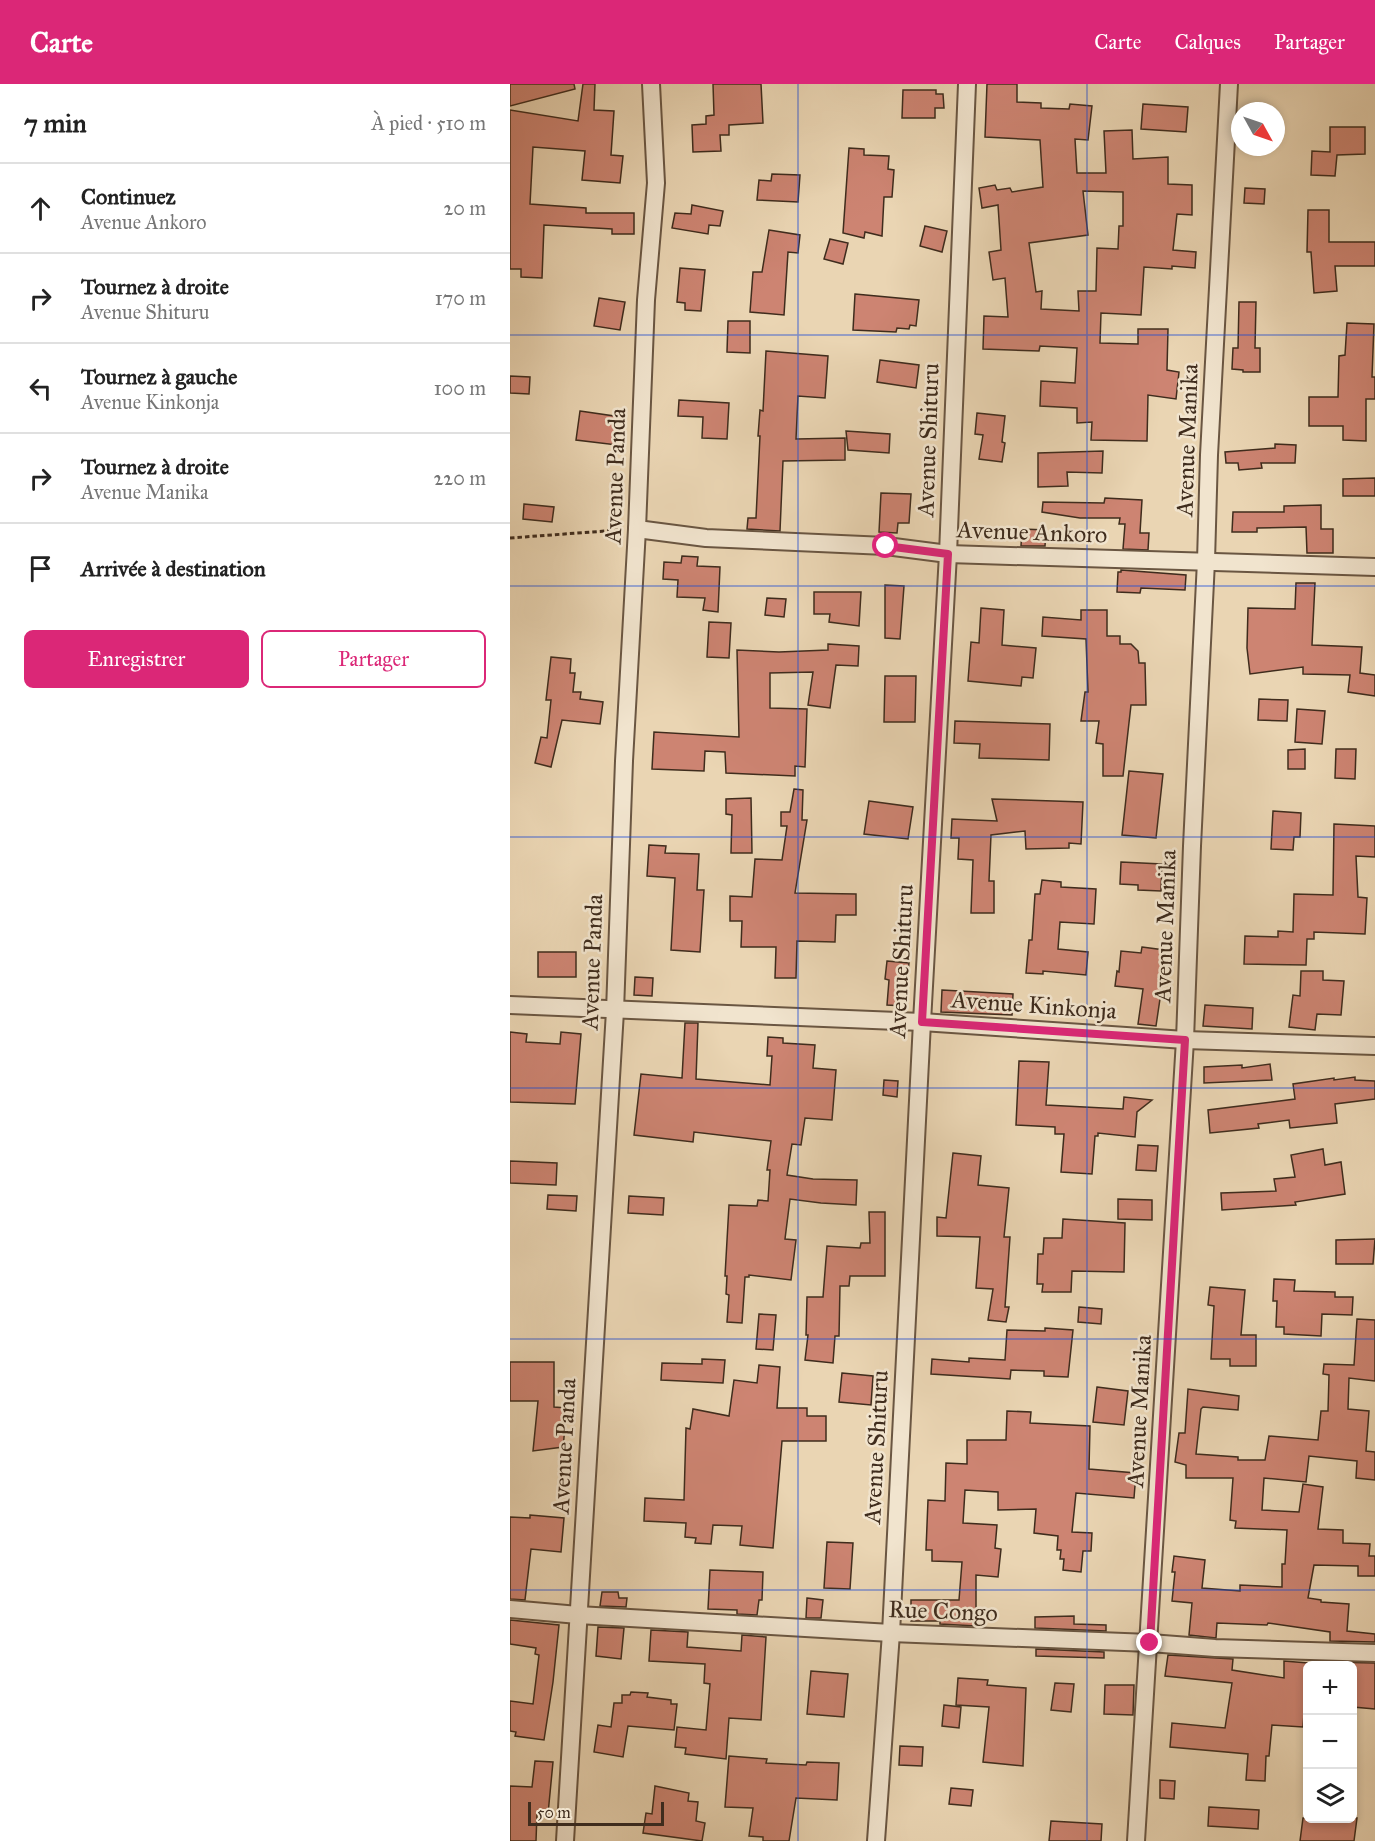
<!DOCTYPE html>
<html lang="fr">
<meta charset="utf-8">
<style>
:root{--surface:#fff;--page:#f6f6f6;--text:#222;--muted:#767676;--line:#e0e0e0;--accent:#db2777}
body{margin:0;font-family:"IM FELL Great Primer",serif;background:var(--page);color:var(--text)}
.controls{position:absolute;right:18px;bottom:18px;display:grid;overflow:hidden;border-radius:9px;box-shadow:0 3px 9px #0003}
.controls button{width:54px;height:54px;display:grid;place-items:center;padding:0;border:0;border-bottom:2px solid var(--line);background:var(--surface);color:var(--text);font:30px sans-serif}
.compass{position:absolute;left:721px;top:18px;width:54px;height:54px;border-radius:50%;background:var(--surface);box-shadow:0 3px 9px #0003;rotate:130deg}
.scale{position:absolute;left:18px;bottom:15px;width:136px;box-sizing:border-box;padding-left:6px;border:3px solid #3f2c1d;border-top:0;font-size:16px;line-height:21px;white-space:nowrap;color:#3f2c1d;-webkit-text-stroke:4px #f1e4ce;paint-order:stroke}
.stop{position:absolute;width:18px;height:18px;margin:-14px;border:4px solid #db2777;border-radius:50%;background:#fff}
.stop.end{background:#db2777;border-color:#fff;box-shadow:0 2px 6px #0008}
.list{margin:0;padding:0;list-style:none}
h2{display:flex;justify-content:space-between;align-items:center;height:78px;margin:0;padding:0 24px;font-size:26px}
h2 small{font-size:20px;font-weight:400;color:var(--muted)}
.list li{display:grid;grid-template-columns:39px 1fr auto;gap:18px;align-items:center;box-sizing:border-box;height:90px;padding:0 24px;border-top:2px solid var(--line)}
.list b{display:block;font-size:22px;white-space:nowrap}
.list p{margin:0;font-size:20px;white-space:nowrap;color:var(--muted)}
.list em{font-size:20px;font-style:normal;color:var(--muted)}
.actions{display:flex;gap:12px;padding:18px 24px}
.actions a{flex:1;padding:14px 0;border:2px solid var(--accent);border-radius:9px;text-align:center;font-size:21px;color:var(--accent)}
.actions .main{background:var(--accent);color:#fff}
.icon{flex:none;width:33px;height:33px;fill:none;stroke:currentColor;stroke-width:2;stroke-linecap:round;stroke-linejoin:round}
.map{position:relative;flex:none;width:865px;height:1757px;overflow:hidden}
header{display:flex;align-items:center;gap:36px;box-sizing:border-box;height:84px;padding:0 30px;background:var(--accent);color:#fff}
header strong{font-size:28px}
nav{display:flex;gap:33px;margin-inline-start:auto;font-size:21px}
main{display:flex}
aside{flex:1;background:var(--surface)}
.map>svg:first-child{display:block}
</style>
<header>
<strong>Carte</strong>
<nav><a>Carte</a><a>Calques</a><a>Partager</a></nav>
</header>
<main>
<aside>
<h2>7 min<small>À pied · 510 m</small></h2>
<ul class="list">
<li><svg class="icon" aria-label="ahead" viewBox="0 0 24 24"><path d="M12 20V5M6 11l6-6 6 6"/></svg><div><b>Continuez</b><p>Avenue Ankoro</p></div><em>20 m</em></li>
<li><svg class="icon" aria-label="right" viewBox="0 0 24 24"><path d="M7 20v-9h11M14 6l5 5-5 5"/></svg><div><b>Tournez à droite</b><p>Avenue Shituru</p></div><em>170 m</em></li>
<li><svg class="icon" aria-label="left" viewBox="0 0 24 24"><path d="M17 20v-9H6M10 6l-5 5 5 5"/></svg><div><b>Tournez à gauche</b><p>Avenue Kinkonja</p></div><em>100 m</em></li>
<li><svg class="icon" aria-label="right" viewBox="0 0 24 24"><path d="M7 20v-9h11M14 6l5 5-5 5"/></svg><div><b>Tournez à droite</b><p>Avenue Manika</p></div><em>220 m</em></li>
<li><svg class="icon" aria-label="arrive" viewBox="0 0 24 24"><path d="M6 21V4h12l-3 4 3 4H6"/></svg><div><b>Arrivée à destination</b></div></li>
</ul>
<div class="actions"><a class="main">Enregistrer</a><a>Partager</a></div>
</aside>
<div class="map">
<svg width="865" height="1757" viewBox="0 0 865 1757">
<rect width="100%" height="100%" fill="#ead5b3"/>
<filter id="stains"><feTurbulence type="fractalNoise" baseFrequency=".00333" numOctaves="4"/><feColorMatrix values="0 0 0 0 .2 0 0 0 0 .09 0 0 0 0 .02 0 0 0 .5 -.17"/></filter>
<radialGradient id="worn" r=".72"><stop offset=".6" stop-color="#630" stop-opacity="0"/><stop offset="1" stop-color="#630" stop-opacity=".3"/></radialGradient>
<g fill="#cd8472" stroke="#3f2c1d" stroke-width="1.5" fill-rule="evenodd">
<path d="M0,0h64l1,5 -65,17z"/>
<path d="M73,0h12l-1,26 20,1 -3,44 12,1 -3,27 -38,-3 3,-29 -52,-4 -3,57 56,4v5h48v21h-22v-5l-68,-4 -2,53 -21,-1v-8h-11v-159l68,11z"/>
<path d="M203,0h48l2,39 -34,2v10h-9l1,16 -28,1 -1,-27 14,-1v-8l8,-1z"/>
<path d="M477,0h30v18l24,1v5l28,1 1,-5 22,2 -4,34 -13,-1 2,34h29l-2,-42 28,-1 1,29 35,-2v27l24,1v30l-15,-1 -4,36 23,2 -1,16 -23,-2v3l-28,-2 -3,48 -40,-2 -1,30 38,1v-15h30l-1,41 12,2 -3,27 -28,-4 -1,46 -56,-1 1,-18 -15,1v-15l-37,-2 1,-25 34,2 2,-35 -37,-2 -1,5 -56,-2 1,-33 24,1 -3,-39 -12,2 -4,-28 12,-2 -3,-45 -16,3 -3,-20 16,-3 2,5 13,-2 2,4 31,-5 -3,-47 -55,-3zM573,107l40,1v34h-4l-1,23 -21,-1 -1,43h-18l1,20 -38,-2 1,-18 -6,1 -7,-49 59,-8z"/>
<path d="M393,6h33v4h7l1,14h-9v10h-33z"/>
<path d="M633,20l45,3 -2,25 -45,-3z"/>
<path d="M820,43h35v27l-28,1 -2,21 -24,-1 1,-24 18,1z"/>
<path d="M339,64l15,1v6l25,1 -1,13 6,1 -2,27h-8l-2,39 -17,-4 -1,6 -21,-5z"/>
<path d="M262,90l28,1 -2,27 -41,-2 2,-20 12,1z"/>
<path d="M735,104l20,1 -1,15 -20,-1z"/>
<path d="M182,121l31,6 -3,15 -11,-1 -1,9 -36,-6 3,-15 16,1z"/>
<path d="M798,126h21v32h46v24h-40l2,25 -23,2 -3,-41h-4z"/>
<path d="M415,142l22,5 -5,21 -22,-6z"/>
<path d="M259,146l31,5 -2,18 -10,-1 -4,63 -34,-3 3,-40h9z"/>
<path d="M320,155l18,4 -5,21 -19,-5z"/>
<path d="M170,184l25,2 -4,41 -16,-1v-7l-8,-1z"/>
<path d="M345,210l64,6 -3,26 -6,-1 -1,4 -12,-1 -1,4 -43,-2z"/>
<path d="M89,214l26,4 -5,28 -26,-4z"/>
<path d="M729,218h17l-1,46h5v24h-17v-2l-11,-1 1,-21h5z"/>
<path d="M218,237h22v32l-23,-1z"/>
<path d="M837,239l27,1 -2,53h3v22h-9v42l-23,-1v-14h-34v-29h29l1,-41 6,-1z"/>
<path d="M256,267l62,5 -3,42 -27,-2 -2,43 49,-1v22l-62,1 -3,70 -33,-2 1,-11h8l4,-82h-2l2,-26 3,1z"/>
<path d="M370,276l39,5 -3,23 -39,-6z"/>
<path d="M0,292l20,1 -1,17 -19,-1z"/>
<path d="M169,316l50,3 -2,36 -25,-1 1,-21 -25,-1z"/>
<path d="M70,327l41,6 -4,28 -41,-5z"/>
<path d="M467,329l28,3 -3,26 3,1 -3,19 -23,-3 4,-24 -8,-1z"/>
<path d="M336,347l44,3 -1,19 -41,-3z"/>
<path d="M765,360l21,1 -1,18h-34l1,5 -23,2 -1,-7h-12l-1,-11 50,-4z"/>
<path d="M593,367l-1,22 -35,-1 1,14 -30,1v-34z"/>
<path d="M865,394v18h-32v-17z"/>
<path d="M371,409l30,1 -2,29h-11l-1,10 -18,-1z"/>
<path d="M595,414l37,2 -2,33h9l-1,17 -25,-1 2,-25h-6l1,-6h-40l-38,-6 1,-10 61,1z"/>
<path d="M14,420l30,3 -2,15 -29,-3z"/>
<path d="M811,421v24h12v24h-26l-1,-26 -49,1v4h-25l1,-20h51v-6z"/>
<path d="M512,445l24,1 -1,16h-24z"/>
<path d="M172,472l16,1 -1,9 23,1 -2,45 -15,-2 2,-12 -28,-1 1,-17 -15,-1 1,-17 17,1z"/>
<path d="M611,486l65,5 -1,15 -44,-2 -1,5 -23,-1 1,-20h3z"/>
<path d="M786,499h19l-3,62 50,2 -2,26 15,2v21l-27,-4 2,-17 -47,-1v-7l-53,7 -3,-26 1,-40 47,1z"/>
<path d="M375,501l19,1 -4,53 -15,-1z"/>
<path d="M304,508h47l-2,34 -30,-4 1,-8h-16z"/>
<path d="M257,514l19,1 -2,18 -19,-2z"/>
<path d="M471,524l23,2 -2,35 34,3 -3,30 -11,-1 -1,9 -53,-5 3,-39 8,1z"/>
<path d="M571,526h26v26h13v8h11l7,7 1,12h6l1,42h-15l-8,71h-20v-32l-7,-1 3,-22h-18l4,-29h3l-2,-53 -44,-3 1,-19 38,3z"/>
<path d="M199,538l22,1 -2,35 -22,-1z"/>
<path d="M318,560l31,2 -1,20 -22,-1 -6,43 -22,-3 5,-33 -43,1v35l37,1 -2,58 -10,-1v10l-69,-3 -1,-21 -20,-1 -1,20 -52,-2 2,-37 85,5 -2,-87 42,2 49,-2z"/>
<path d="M41,573l20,2 -1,14h5l-2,19h8l-1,7 23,3 -3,22 -38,-4 -11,47 -16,-4 6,-26 6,1 4,-38h-5z"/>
<path d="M375,592h31l-1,46h-31z"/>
<path d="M749,615l29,1 -1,21 -29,-1z"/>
<path d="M787,625l28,2 -3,33 -27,-2z"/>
<path d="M445,637l95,3 -1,36 -70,-2 1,-14 -26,-1z"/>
<path d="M795,665v20h-17v-19z"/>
<path d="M826,665h20l-1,30 -20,-1z"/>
<path d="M619,687l34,3 -7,64 -34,-3z"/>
<path d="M284,705l9,1 -1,30h5l-12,73 61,1v21h-20l-1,27 -38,-1 -1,37h-21l1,-31h-35l1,-26h-12v-25l22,1 3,-38 27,1 5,-34h-6v-14h9z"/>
<path d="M241,714l1,55h-21l1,-38 -6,-1v-15z"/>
<path d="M482,715l91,3 -2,42 -12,-1v5l-43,1 -1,-18 -34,4 -2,46h5v32h-23l2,-53 -15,-1 1,-21h-8l1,-19 45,2z"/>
<path d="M359,717l44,6 -5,32 -44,-5z"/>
<path d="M763,727l28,2 -1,24h-6l-1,13 -22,-1z"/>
<path d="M824,740l41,2v31l-19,-1 2,41 9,1 -2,36 -51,-2v7h-7l-1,26 -62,-1 1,-28 33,1v-6l15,1 1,-38 39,1z"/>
<path d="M139,761l17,1 -1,7 34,1 -2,36h7l-4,62 -29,-2 4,-72 -28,-2z"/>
<path d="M611,778l41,2 -1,27 -23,-1v-5l-18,-1z"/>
<path d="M532,796l19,2v5l35,2 -2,35 -34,-2 -2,27 30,3 -2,23 -43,-4v3l-17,-1 3,-33h3l3,-46h5z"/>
<path d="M632,863l30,4 -2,15 -5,-1 -9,61 -18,-2 5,-35 -28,-3 2,-15 2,1 2,-21 20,2z"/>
<rect x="28" y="868" width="38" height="25"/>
<path d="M377,877l22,2 -5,43 -17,-1 2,-25 -4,-1z"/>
<path d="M791,887h22v9l21,1 -3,34 -24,-1 -2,16 -26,-3 4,-32 7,1z"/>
<path d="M125,893l18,1 -1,18 -18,-1z"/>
<path d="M432,906l71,4 -1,21 -71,-3z"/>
<path d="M695,921l48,3 -1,21 -49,-3z"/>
<path d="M175,939h13l-2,56 74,6 2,-29h-5l1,-19 15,1v5l32,2 -2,23 23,2 -4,50 -27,-2 -4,27 -9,-1 -5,31 26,4 44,1 -1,25 -35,-2 -31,-4 -5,40 11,1 -5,40 -42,-5v2h-4l-3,46 -15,-1 2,-27 -3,-1 1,-18h-2l4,-71 28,1 1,-6 10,1 2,-31h-3l4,-29 -77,-9 -1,10 -59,-7 7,-61 41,4z"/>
<path d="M0,948l17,2 -1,8 34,2 1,-12 20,2 -6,70 -65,-2z"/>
<path d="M509,977l30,1 -3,43 77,4 1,-12 28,3 -15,12 -2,25 -37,-4v3h-3l-3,38 -31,-2 3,-38h-9v-7l-39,-2z"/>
<path d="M760,980l2,16 -68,3v-16l38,-2v3z"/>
<path d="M845,993v3l20,1v18l-40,5 2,19 -47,5 -1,-8 -31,4 1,4 -49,5 -2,-23 87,-11 -2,-15 41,-6v2z"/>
<path d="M374,996l14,1 -1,16 -14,-2z"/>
<path d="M628,1061l20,1 -2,25 -20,-1z"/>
<path d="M813,1065l2,16 16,-3 4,32 -50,8 1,3 -74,5 -1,-17 55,-2 -2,-12 21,-2 -4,-22z"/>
<path d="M443,1069l28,3 -3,29 31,3 -5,49h6l-5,70h4l-3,15 -18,-2 5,-31 -17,-1 4,-51 -43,-1v-19l9,1z"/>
<path d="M0,1077l47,2 -1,22 -46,-2z"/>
<path d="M38,1111l29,1 -1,15 -29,-2z"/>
<path d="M119,1112l35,2 -1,17 -35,-2z"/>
<path d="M608,1115l34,1v20l-34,-1z"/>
<path d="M359,1128h16v64h-35l-1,10h-9l-1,50h-4l-2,27 -28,-3 3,-25h-2l1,-38h16l4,-51 33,2 1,-5h9z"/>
<path d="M553,1135l62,4 -1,49 -52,-1 -1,21h-29l1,-8h-6l1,-30h5l1,-16h18z"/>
<path d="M865,1155l-2,25h-37v-24z"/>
<path d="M764,1195l21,1 -1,11 41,1v5h18l-1,18 -30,-1 -1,22 -37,-2v-7h-8l1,-26h-4z"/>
<path d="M700,1203l35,3 -4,45h15v31h-26v-7h-19l3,-53 -6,-1z"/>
<path d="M569,1223l23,2 -1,15 -23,-2z"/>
<path d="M249,1230l17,1 -3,35 -17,-1z"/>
<path d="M847,1235l18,1v61l-26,-3 -1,31 21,2 -3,40 9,1v28l-19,-2 1,-17 -48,-5 -3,26 -42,-4 -2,32 37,2 4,-28 20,3 -5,42 25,1v13l27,1 -1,12h6v20h-17v-10l-44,-1 -6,33 13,2v2l28,2 -2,27 28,3v8l-45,-1v-9l-62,-9 -1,2 -50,-2 -1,15 -27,-3 3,-32 -20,-2 3,-29h-3l2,-16 31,4 -3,28 38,3v-6l42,2v-23h3l2,-34 -52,-2 1,-7 -6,-1 3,-42h-47v-13l-11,-3 4,-29h6l3,-44 51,7 -1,14 -35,-3 -2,2 -5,45 42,3v3h27l4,-24 49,4 3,-29h7l1,-36 -6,-1 1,-10 30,1z"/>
<path d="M535,1244l28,2 -5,47 -24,-1v-5l-33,-1 -1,9 -79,-5 1,-15 37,3v-4l36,2 2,-30 38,1z"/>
<path d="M192,1275l23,1 -2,23 -62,-3 1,-17 40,1z"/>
<path d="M0,1278h44v45l13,1 -4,39 -30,4 5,-50h-28z"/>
<path d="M249,1281l21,2 -3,41h30v8h19v25h-44l-9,107 -33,-3 2,-19 -29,-1 -2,19 -16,-1 1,-5 -11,-1 1,-14 -42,-2 1,-23 39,2 2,-72 4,1 3,-20 36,7 5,-36 23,3z"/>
<path d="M332,1289l31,3 -2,29 -32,-3z"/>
<path d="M587,1303l31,4 -4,34 -31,-3z"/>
<path d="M497,1327l24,1 -1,11 60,3 -1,43 47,4 -2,25 -58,-5 -4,39 20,1 -1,18h-8l-2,21 -18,-2 1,-11h-4l1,-9h-4l1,-14 -24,-3 2,-24 -38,1v-18l-33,-2 -2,33 34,2 -2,23 6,1 -3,28 -22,-2v51l-36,-2v-3h-29v-21h48l3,-38 -30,-1v-11h-6l2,-50 17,1 1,-38 21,1v-24h39z"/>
<path d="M20,1431l34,3 -3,34 -30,-3 -6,51 -15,-1v-82l20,1z"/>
<path d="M317,1458l26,1 -3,46 -26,-1z"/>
<path d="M200,1486l53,2 -1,28h-3l-2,15 -20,-1v-4l-29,-1z"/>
<path d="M92,1508h16l1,6h8l-1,9 -26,-1z"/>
<path d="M297,1514l16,2 -2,18h-15z"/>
<path d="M564,1532v8l32,1v6l-71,-3v-11z"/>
<path d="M0,1536l49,5 -6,57 -9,58 -29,-4 1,-4 -6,-1v-30l23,3 6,-49 -4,-1 1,-6 -26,-4z"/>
<path d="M88,1543l26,1 -3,31 -25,-3z"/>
<path d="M141,1546l37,2 -1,15 54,4 1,-16 24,2 -5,83 -32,-2 -3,41 -41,-5 1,-6 -11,-1 2,-20 29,3 4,-46 -6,-1 1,-19 -56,-3z"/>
<path d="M526,1565l68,3v6l-68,-2z"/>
<path d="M658,1571l65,4 -1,11 52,8v-17l24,2 -5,64 -31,-2 -3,31h-3l-1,25 -19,-1 2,-26 -78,-7 2,-24 53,5 7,-45 -67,-7z"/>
<path d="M818,1578l47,1v46l-22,-2v-42h-26z"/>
<path d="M301,1587l37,3 -4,43 -37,-3z"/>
<path d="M448,1594l30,2 -1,5 39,3 -3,78 -40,-4 6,-55 -33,-2z"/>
<path d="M545,1599l19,1 -3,28 -20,-2z"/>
<path d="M595,1601h29l-1,30 -29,-1z"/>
<path d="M121,1608l17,1 -1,4 24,3v4h6l-3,26 -46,-4 -5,31 -29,-5 4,-27 13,2 3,-24h8v-8h8z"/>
<path d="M434,1621l17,2 -2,21 -17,-2z"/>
<path d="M390,1662l23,1 -1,19 -23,-1z"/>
<path d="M219,1672l38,3 -1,4 40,2 1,-3 32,1 -2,37 -41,-2 -7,43h-26v-4l-14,-1 4,-28 -28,-1z"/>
<path d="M25,1677l18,1 -5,52 -11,-1 -1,28h-26v-55l22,1z"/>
<path d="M650,1696l15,1 -1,18 -14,-1z"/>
<path d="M145,1702l34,7 -1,8 10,1 -2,19 9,2 -3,18 -59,-8 3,-20 6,1z"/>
<path d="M441,1704l22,2 -2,16 -22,-2z"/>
<path d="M699,1723l50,3 -1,19 -50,-3z"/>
<path d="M793,1734h54l-3,23h-54z"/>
<path d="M541,1737l51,3 -1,17h-52z"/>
</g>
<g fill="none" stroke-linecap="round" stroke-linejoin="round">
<defs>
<g id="minor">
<path d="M127,445l69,9 180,8 62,8 427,13"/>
<path d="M0,921l412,17 263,18 190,6"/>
<path d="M0,1525l68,6 313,18 259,10 65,5 160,5"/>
<path d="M55,1757l50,-830 9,-250 13,-232 9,-229 10,-117 -5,-99"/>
<path d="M366,1757l15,-208 31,-611 26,-468 19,-470"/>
<path d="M626,1757l49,-801 7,-194 14,-285 3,-106 20,-371"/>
</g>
</defs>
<use href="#minor" stroke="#6a5642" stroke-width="20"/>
<path stroke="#3f2c1d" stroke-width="3" stroke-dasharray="4.5 3" stroke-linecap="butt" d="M0,454l109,-8"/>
<use href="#minor" stroke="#f1e4ce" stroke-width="16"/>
</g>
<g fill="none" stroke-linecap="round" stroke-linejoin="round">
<path stroke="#db2777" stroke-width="8" d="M376,462l62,8 -26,468 263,18 -35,603"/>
</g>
<path fill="none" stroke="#1d4ed8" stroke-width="1.5" stroke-opacity="0.55" d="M288,0v1757M577,0v1757M0,251h865M0,502h865M0,753h865M0,1004h865M0,1255h865M0,1506h865"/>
<g text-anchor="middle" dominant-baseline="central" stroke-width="5" stroke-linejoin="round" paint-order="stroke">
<g font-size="24" fill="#3f2c1d" stroke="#f1e4ce">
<text transform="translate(418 356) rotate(-88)">Avenue Shituru</text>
<text transform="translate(677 356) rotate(-88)">Avenue Manika</text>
<text transform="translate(105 392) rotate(-88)">Avenue Panda</text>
<text transform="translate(522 448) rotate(2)">Avenue Ankoro</text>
<text transform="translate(655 842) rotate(-88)">Avenue Manika</text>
<text transform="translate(391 877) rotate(-87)">Avenue Shituru</text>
<text transform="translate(82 878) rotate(-88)">Avenue Panda</text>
<text transform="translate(524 921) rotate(4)">Avenue Kinkonja</text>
<text transform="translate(629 1327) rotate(-87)">Avenue Manika</text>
<text transform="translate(54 1362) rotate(-87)">Avenue Panda</text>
<text transform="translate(366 1363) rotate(-87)">Avenue Shituru</text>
<text transform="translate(433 1527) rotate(2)">Rue Congo</text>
</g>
</g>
<rect width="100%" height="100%" filter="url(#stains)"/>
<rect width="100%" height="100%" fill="url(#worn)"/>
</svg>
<div class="controls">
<button>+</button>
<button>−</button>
<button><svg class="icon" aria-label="layers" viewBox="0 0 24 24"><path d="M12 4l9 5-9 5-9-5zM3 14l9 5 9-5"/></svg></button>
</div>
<svg class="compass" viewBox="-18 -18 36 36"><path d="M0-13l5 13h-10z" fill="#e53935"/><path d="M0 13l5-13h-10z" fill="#767676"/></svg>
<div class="scale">50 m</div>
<div class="stop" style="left:376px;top:462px"></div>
<div class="stop end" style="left:640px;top:1559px"></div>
</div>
</main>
